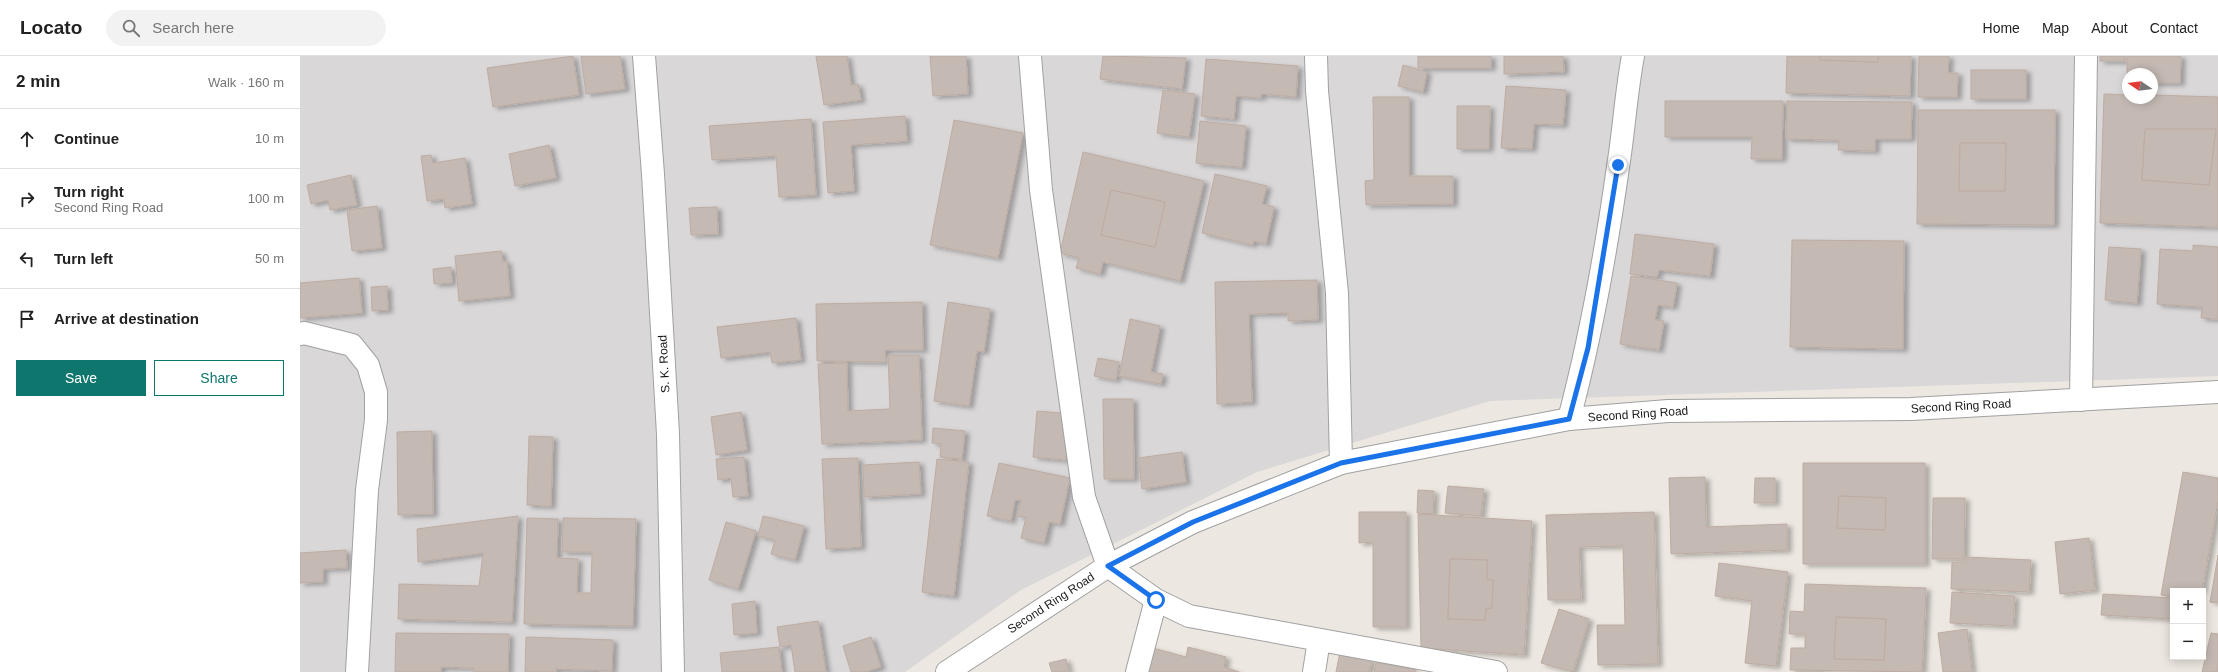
<!DOCTYPE html>
<meta charset="utf-8">
<style>
:root{--surface:#fff;--page:#f2f2f2;--text:#222;--muted:#767676;--line:#e0e0e0;--accent:#0f766e}
body{margin:0;font-family:Helvetica,sans-serif;background:var(--page);color:var(--text)}
.controls{position:absolute;right:12px;bottom:12px;display:grid;overflow:hidden;border-radius:0px;box-shadow:0 2px 10px #0003}
.controls button{width:36px;height:36px;display:grid;place-items:center;padding:0;border:0;border-bottom:1px solid var(--line);background:var(--surface);color:var(--text);font:20px sans-serif}
.compass{position:absolute;left:1822px;top:12px;width:36px;height:36px;border-radius:50%;background:var(--surface);box-shadow:0 2px 10px #0003;rotate:283deg}
.stop{position:absolute;width:12px;height:12px;margin:-9px;border:3px solid #1a73e8;border-radius:50%;background:#fff}
.stop.end{background:#1a73e8;border-color:#fff;box-shadow:0 1px 4px #0008}
.list{margin:0;padding:0;list-style:none}
h2{display:flex;justify-content:space-between;align-items:center;height:52px;margin:0;padding:0 16px;font-size:17px}
h2 small{font-size:13px;font-weight:400;color:var(--muted)}
.list li{display:grid;grid-template-columns:26px 1fr auto;gap:12px;align-items:center;box-sizing:border-box;height:60px;padding:0 16px;border-top:1px solid var(--line)}
.list b{display:block;font-size:15px;white-space:nowrap}
.list p{margin:0;font-size:13px;white-space:nowrap;color:var(--muted)}
.list em{font-size:13px;font-style:normal;color:var(--muted)}
.actions{display:flex;gap:8px;padding:12px 16px}
.actions a{flex:1;padding:9px 0;border:1px solid var(--accent);border-radius:0px;text-align:center;font-size:14px;color:var(--accent)}
.actions .main{background:var(--accent);color:#fff}
.icon{flex:none;width:22px;height:22px;fill:none;stroke:currentColor;stroke-width:2;stroke-linecap:round;stroke-linejoin:round}
.map{position:relative;flex:none;width:1918px;height:616px;overflow:hidden}
header{display:flex;align-items:center;gap:24px;box-sizing:border-box;height:56px;padding:0 20px;background:var(--surface);border-bottom:1px solid var(--line)}
header strong{font-size:19px}
nav{display:flex;gap:22px;margin-inline-start:auto;font-size:14px}
.search{width:280px;height:36px;background:var(--page);display:flex;align-items:center;gap:10px;box-sizing:border-box;padding:0 14px;border-radius:22px;color:var(--muted);font-size:15px}
main{display:flex}
aside{flex:1;background:var(--surface)}
.map>svg:first-child{display:block}
</style>
<header>
<strong>Locato</strong>
<div class="search"><svg class="icon" aria-label="search" viewBox="0 0 24 24"><circle cx="10" cy="10" r="6"/><path d="M15 15l6 6"/></svg>Search here</div>
<nav><a>Home</a><a>Map</a><a>About</a><a>Contact</a></nav>
</header>
<main>
<aside>
<h2>2 min<small>Walk · 160 m</small></h2>
<ul class="list">
<li><svg class="icon" aria-label="ahead" viewBox="0 0 24 24"><path d="M12 20V5M6 11l6-6 6 6"/></svg><div><b>Continue</b></div><em>10 m</em></li>
<li><svg class="icon" aria-label="right" viewBox="0 0 24 24"><path d="M7 20v-9h11M14 6l5 5-5 5"/></svg><div><b>Turn right</b><p>Second Ring Road</p></div><em>100 m</em></li>
<li><svg class="icon" aria-label="left" viewBox="0 0 24 24"><path d="M17 20v-9H6M10 6l-5 5 5 5"/></svg><div><b>Turn left</b></div><em>50 m</em></li>
<li><svg class="icon" aria-label="arrive" viewBox="0 0 24 24"><path d="M6 21V4h12l-3 4 3 4H6"/></svg><div><b>Arrive at destination</b></div></li>
</ul>
<div class="actions"><a class="main">Save</a><a>Share</a></div>
</aside>
<div class="map">
<svg width="1918" height="616" viewBox="0 0 1918 616">
<defs>
<filter id="shadow"><feDropShadow dx="4.5" dy="2.5" stdDeviation="2" flood-color="#0004"/></filter>
</defs>
<rect width="100%" height="100%" fill="#ece7e0"/>
<path fill="#d9d7d7" fill-rule="evenodd" d="M0,0h1918v320l-728,25 -233,71 -236,118 -116,82h-605zM1828,18h24v24h-24z"/>
<g fill="#c4b9b3" stroke="#beaca2" fill-rule="evenodd" filter="url(#shadow)">
<path d="M273,0l6,39 -86,12 -6,-39z"/>
<path d="M281,0h39l5,33 -39,5z"/>
<path d="M516,0h31l4,29 7,-1 3,16 -37,5z"/>
<path d="M630,0h36l2,38 -35,2z"/>
<path d="M803,0l83,2 -4,31 -82,-10z"/>
<rect x="1118" y="0" width="73" height="12"/>
<path d="M1204,0h59l1,16 -60,2z"/>
<path d="M1487,0h33v4l58,2v-6h33l-1,40 -124,-3z"/>
<path d="M1520,0h58v6l-58,-2z"/>
<path d="M1619,0h30l-1,17h10l-1,24h-39z"/>
<rect x="1800" y="0" width="25" height="5"/>
<path d="M1827,0h54l-1,27h-28v-9h-24l-1,9z"/>
<path d="M906,3l92,7 -2,31 -35,-3v4l-25,-2 -2,23 -33,-3z"/>
<path d="M1103,9l24,7 -4,20 -25,-6z"/>
<rect x="1671" y="14" width="55" height="29"/>
<path d="M1206,30l60,4 -3,35 -29,-1 -2,25 -31,-1z"/>
<path d="M863,34l32,4 -6,43 -32,-4z"/>
<path d="M1804,38l24,1v3h24v-3l66,2v130l-118,-4zM1845,73h71l-7,56 -67,-5z"/>
<path d="M1073,41h36v79h44v28l-87,1 -1,-24 9,-1z"/>
<path d="M1365,45h118l-1,58h-31l1,-22h-87z"/>
<path d="M1487,45l125,1 -1,37h-36v12l-37,-1 1,-10 -53,-1z"/>
<path d="M1157,50h33l-1,43h-32z"/>
<path d="M1618,54h137l-1,115 -137,-1zM1660,87h46l-1,48h-46z"/>
<path d="M605,60l2,25 -56,4 3,46 -26,2 -5,-71z"/>
<path d="M511,63l5,76 -37,2 -3,-41 -64,4 -3,-34z"/>
<path d="M654,64l69,13 -25,125 -68,-13z"/>
<path d="M900,65l46,5 -4,41 -46,-4z"/>
<path d="M1845,73h71l-7,56 -67,-5z"/>
<path d="M1660,87h46l-1,48h-46z"/>
<path d="M249,89l7,33 -41,8 -6,-32z"/>
<path d="M783,96l121,29 -24,100 -77,-19 -3,12 -24,-6 3,-10 -19,-5zM811,134l54,12 -10,45 -54,-12z"/>
<path d="M131,99l2,8 32,-5 7,46 -27,4 -1,-9 -17,2 -6,-45z"/>
<path d="M915,118l52,12 -5,18 12,3 -8,37 -12,-3 -2,4 -50,-12z"/>
<path d="M51,119l6,30 -27,5 -2,-10 -17,4 -4,-19z"/>
<path d="M811,134l54,12 -10,45 -54,-12z"/>
<path d="M77,150l5,42 -30,3 -5,-41z"/>
<path d="M417,151l1,27 -27,1 -2,-27z"/>
<path d="M1335,178l79,10 -4,32 -51,-6 -2,7 -27,-3z"/>
<path d="M1492,184l112,1 -1,108 -113,-2z"/>
<path d="M1893,189l25,2v72l-17,-1 1,-11 -45,-3 3,-55 33,2z"/>
<path d="M1809,191l32,2 -4,54 -32,-3z"/>
<path d="M201,195l2,11 4,-1 3,35 -51,5 -4,-45z"/>
<path d="M151,211l1,16 -18,1 -1,-15z"/>
<path d="M1331,220l46,7 -4,24 -15,-2 -3,15 9,1 -5,29 -39,-6z"/>
<path d="M59,222l3,35 -62,5v-35z"/>
<path d="M1017,224l1,40 -30,1v-8l-39,1 3,88 -35,2 -2,-122z"/>
<path d="M87,230l1,24 -16,1 -1,-24z"/>
<path d="M622,246l1,48h-38l1,12 -69,-1 -1,-57z"/>
<path d="M648,246l42,7 -6,43 -7,-1 -8,55 -35,-5z"/>
<path d="M496,262l5,42 -29,3 -2,-11 -49,6 -4,-31z"/>
<path d="M830,263l30,7 -9,46 12,2 -2,10 -42,-8z"/>
<path d="M588,299h31l3,85 -100,4 -4,-80 29,-1 1,48 42,-2z"/>
<path d="M798,302l21,4 -3,18 -22,-4z"/>
<path d="M803,343h30l1,80h-30z"/>
<path d="M737,355l34,3 -5,46 -33,-3z"/>
<path d="M441,356l6,38 -31,5 -5,-38z"/>
<path d="M633,372l32,3 -3,28 -22,-2 1,-13 -9,-1z"/>
<path d="M132,375l1,83 -35,1 -1,-83z"/>
<path d="M229,380l24,1 -2,69 -24,-1z"/>
<path d="M882,396l4,30 -44,7 -4,-31z"/>
<path d="M444,401l4,39 -15,1 -2,-19 -13,2 -2,-21z"/>
<path d="M558,402l3,89 -35,2 -4,-90z"/>
<path d="M637,403l32,3 -15,134 -32,-4z"/>
<path d="M619,406l2,32 -57,3 -1,-32z"/>
<path d="M699,407l71,15 -10,46 -11,-2 -5,21 -23,-5 5,-21 -9,-1 4,-16h-6l-4,21 -24,-5z"/>
<path d="M1503,407h122v101h-122zM1539,440l47,2 -1,32 -48,-2z"/>
<path d="M1883,416l35,6v23l-16,90h-29v6l-12,-2z"/>
<path d="M1405,421l1,50 81,-3v26l-116,4 -2,-76z"/>
<path d="M1455,422h20v25h-21z"/>
<path d="M1148,430l36,3 -3,27 -36,-3z"/>
<path d="M1118,434l16,1 -1,23 -16,-1z"/>
<path d="M1539,440l47,2 -1,32 -48,-2z"/>
<path d="M1633,442h32l-1,61h-32z"/>
<path d="M1059,456h47v115h-33v-85l-14,1z"/>
<path d="M1354,456l4,152 -60,1 -1,-40h28l-2,-79 -44,1 2,53h-33l-2,-85z"/>
<path d="M1118,458l114,7 -8,134 -103,-7zM1150,503l37,1v19l6,1 -1,28h-6l-1,12 -37,-1z"/>
<path d="M218,460l-6,106 -114,-3 1,-35 80,2 4,-33 -65,9 -1,-33z"/>
<path d="M463,460l41,10 -9,34 -24,-6 4,-14 -17,-4z"/>
<path d="M227,462l31,1 -1,39 21,1 -1,34h14l1,-41h-30l1,-34 73,1 -3,107 -109,-2z"/>
<path d="M426,466l30,9 -18,58 -29,-9z"/>
<path d="M1789,482l6,52 -35,4 -5,-52z"/>
<path d="M46,494l1,18 -24,1v13l-23,1v-30z"/>
<path d="M1918,499v48l-8,-1z"/>
<path d="M1666,501l65,3 -2,32 -78,-3 1,-27h14z"/>
<path d="M1150,503l37,1v19l6,1 -1,28h-6l-1,12 -37,-1z"/>
<path d="M1419,507l69,9 -12,94 -31,-3 7,-62 -37,-5z"/>
<path d="M1505,528l121,4 -4,84 -132,-2 1,-22h14v-14h-16l1,-23 14,1zM1536,561l50,2 -2,41 -50,-1z"/>
<path d="M1652,536l63,4 -2,30 -63,-3z"/>
<path d="M1803,538l70,4v21l-72,-4z"/>
<path d="M455,545l2,32 -23,2 -2,-31z"/>
<path d="M1259,553l30,10 -16,53 -32,-9z"/>
<path d="M1536,561l50,2 -2,41 -50,-1z"/>
<path d="M518,565l8,51h-31l-4,-27 -11,2 -3,-20z"/>
<path d="M1667,573l5,43h-29l-5,-39z"/>
<path d="M96,577l113,1 -1,38h-35l1,-4 -33,-1v5h-46z"/>
<path d="M1911,577l7,1v38h-16z"/>
<path d="M226,581l87,3 -1,31 -56,-2v3h-31z"/>
<path d="M571,581l10,30 -15,5h-15l-8,-26z"/>
<path d="M479,591l3,25h-60l-2,-19z"/>
<path d="M849,591l37,10 2,-10 38,10 -2,10 15,5h-96z"/>
<path d="M1040,596l32,8 -3,12h-33z"/>
<path d="M766,603l3,13h-17l-3,-9z"/>
<path d="M1076,606l40,8v2h-42z"/>
</g>
<g fill="none" stroke-linecap="round" stroke-linejoin="round">
<defs>
<g id="minor">
<path d="M344,0l9,118 15,260 5,238"/>
<path d="M730,0l11,134 43,307 24,69 48,34 33,16 307,56"/>
<path d="M1016,0l1,35 20,202 4,170"/>
<path d="M0,278l4,-1 48,12 16,20 8,27v28l-9,70 -10,182"/>
<path d="M1781,344l5,-344"/>
<path d="M1269,363c22,-83 37,-167 49,-252 6,-37 8,-74 15,-111"/>
<path d="M837,616l19,-72"/>
<path d="M1014,616l5,-32"/>
</g>
<path id="tertiary" d="M647,616l161,-106 85,-44 148,-59 228,-44 99,-8 243,-2 307,-17"/>
</defs>
<use href="#minor" stroke="#a1a1a1" stroke-width="24"/>
<use href="#tertiary" stroke="#a1a1a1" stroke-width="24"/>
<use href="#minor" stroke="#fff" stroke-width="22"/>
<use href="#tertiary" stroke="#fff" stroke-width="22"/>
</g>
<g fill="none" stroke-linecap="round" stroke-linejoin="round">
<path stroke="#1a73e8" stroke-width="5" d="M856,544l-48,-34 85,-44 148,-59 228,-44 19,-71 30,-183"/>
</g>
<g text-anchor="middle" dominant-baseline="central" stroke-width="3" stroke-linejoin="round" paint-order="stroke">
<g font-size="12" fill="#1a1a1a" stroke="#fff">
<text transform="translate(364 308) rotate(-93)">S. K. Road</text>
<text transform="translate(1661 350) rotate(-3)">Second Ring Road</text>
<text transform="translate(1338 358) rotate(-4)">Second Ring Road</text>
<text transform="translate(751 547) rotate(-33)">Second Ring Road</text>
</g>
</g>
</svg>
<div class="controls">
<button>+</button>
<button>−</button>
</div>
<svg class="compass" viewBox="-18 -18 36 36"><path d="M0-13l5 13h-10z" fill="#e53935"/><path d="M0 13l5-13h-10z" fill="#767676"/></svg>
<div class="stop" style="left:856px;top:544px"></div>
<div class="stop end" style="left:1318px;top:109px"></div>
</div>
</main>
